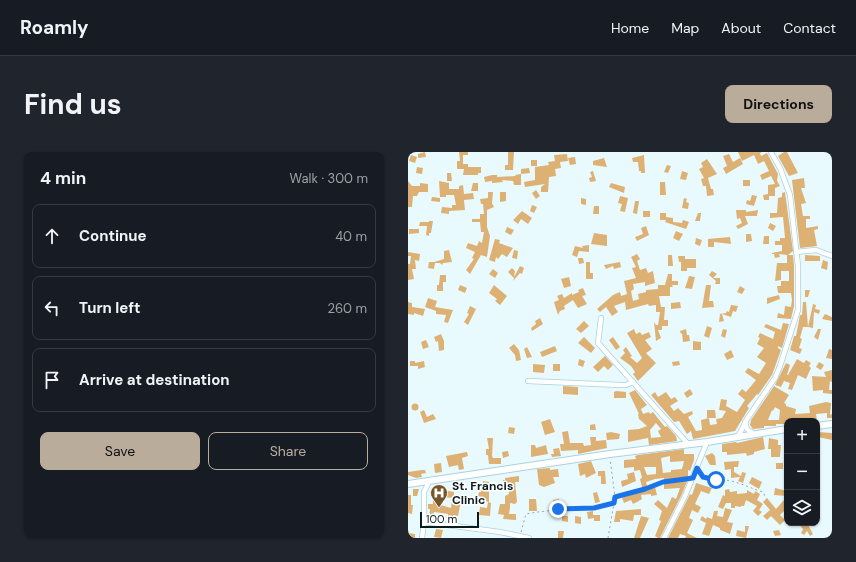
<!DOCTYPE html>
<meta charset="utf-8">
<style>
:root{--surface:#171b24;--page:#20242c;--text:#f1f3f6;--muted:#9ea1a6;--line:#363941;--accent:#b9ac9b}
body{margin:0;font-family:"DM Sans",sans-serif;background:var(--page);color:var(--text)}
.controls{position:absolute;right:12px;bottom:12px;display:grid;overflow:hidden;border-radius:8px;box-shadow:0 1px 3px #0004}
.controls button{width:36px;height:36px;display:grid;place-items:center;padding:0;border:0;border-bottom:1px solid var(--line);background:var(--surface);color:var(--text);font:20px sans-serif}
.scale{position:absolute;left:12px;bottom:10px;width:59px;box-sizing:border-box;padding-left:4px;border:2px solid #0a1b1f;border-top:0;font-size:11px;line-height:14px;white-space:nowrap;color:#0a1b1f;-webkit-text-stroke:3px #fff;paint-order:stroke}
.stop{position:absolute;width:12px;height:12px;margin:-9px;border:3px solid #1a73e8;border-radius:50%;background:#fff}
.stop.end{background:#1a73e8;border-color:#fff;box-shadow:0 1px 4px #0008}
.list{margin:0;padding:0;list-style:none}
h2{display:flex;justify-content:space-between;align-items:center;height:52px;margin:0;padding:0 16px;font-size:17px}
h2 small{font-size:13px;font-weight:400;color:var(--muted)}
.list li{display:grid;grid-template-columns:26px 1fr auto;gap:12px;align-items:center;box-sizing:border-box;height:64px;margin:0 8px 8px;padding:0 8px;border:1px solid var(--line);border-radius:8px}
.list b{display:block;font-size:15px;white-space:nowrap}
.list em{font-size:13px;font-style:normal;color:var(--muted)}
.actions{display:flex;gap:8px;padding:12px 16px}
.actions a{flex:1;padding:9px 0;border:1px solid var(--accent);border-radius:8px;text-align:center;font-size:14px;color:var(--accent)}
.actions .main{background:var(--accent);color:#111}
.icon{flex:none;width:22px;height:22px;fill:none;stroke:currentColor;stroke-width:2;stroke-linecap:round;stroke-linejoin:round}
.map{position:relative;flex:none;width:424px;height:386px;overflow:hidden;border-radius:8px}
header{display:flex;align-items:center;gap:24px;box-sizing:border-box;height:56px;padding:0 20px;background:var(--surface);border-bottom:1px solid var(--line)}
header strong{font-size:19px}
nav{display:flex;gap:22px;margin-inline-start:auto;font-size:14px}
.intro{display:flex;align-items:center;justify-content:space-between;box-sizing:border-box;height:96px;padding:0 24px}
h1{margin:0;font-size:28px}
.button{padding:10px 18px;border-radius:8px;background:var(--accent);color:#111;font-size:14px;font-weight:700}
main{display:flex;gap:24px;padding:0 24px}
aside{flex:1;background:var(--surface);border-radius:8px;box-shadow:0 1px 3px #0004}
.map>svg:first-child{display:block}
</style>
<header>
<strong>Roamly</strong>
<nav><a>Home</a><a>Map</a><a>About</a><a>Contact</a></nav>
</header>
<div class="intro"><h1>Find us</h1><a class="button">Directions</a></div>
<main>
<aside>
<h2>4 min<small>Walk · 300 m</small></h2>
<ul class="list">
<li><svg class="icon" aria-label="ahead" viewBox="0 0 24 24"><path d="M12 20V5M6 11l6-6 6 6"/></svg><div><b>Continue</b></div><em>40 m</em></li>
<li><svg class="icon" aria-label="left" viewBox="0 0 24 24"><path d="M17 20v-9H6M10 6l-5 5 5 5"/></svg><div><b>Turn left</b></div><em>260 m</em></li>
<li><svg class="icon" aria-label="arrive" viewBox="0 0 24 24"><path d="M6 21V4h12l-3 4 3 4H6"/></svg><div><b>Arrive at destination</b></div></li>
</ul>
<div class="actions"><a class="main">Save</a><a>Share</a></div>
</aside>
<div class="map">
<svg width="424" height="386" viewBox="0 0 424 386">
<rect width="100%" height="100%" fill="#e9faff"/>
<g fill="#ddb074" fill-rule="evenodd">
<path d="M17,0l1,5 -8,1v-4z"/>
<path d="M51,0h9v3h-5v9h5v3h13v6h-3v2h-15l1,-6h-7v-8h3z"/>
<path d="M100,0h6l-1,18h-8v-5h3z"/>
<path d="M330,0h24l-2,1 1,3 6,-3 11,21 -1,7 3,5 -5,2v8h-6v4h-5l-1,-5 5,-1v-9l7,-1 -4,-8 -9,4 -2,-5 9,-4 -5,-10 -6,3 -4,-9 -12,6z"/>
<path d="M376,0h3l11,21 -9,3 -11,-20z"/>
<path d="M159,2l1,7 -8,1 1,6 -6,1 1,7 -7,1 -1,15h-7v-5l4,-3 -20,3 -1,-5 11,-2v-13l14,-2 -1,-3 7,-1 -1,-6z"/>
<path d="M321,2l4,8 7,-4 3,6 -17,10 -3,-6 4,-2 -4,-10z"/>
<path d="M3,3l6,2 -2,6 -6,-2z"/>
<path d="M236,3l1,18h-4v-2h-2l-1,-9h-5l-1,-4z"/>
<path d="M167,5l1,7 -6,1 -2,-7z"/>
<path d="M196,6l3,9 -14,-2v-4z"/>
<path d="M299,7l10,15 -9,4 3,11h2l1,6 -7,1 -1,-10h-3l-2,-7 3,-1 -5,-9 4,-2 -2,-4z"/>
<rect x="123" y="8" width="6" height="6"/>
<path d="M259,13l4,1 -3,7 -4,-1z"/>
<path d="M9,15l6,1 -1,6 -6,-1z"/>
<path d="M121,16l1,5 -9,1v-5z"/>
<path d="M185,19l3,10 -6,1 -1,-4 3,-1 -2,-5z"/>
<path d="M274,19l6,2 -2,7 -6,-1z"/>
<path d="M39,21h4l1,8h-5z"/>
<path d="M113,22v11h-7l-1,-4 -11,-1 1,2 -11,1v-2l-7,1 -1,-5 8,-2h5v2l19,-1 -1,-1z"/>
<path d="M396,26l1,10h-4l5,15 -5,1 2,12h7v3h-4v9l12,-2v3l-4,1 3,16 -17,2 -8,-68z"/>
<rect x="335" y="28" width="7" height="6"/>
<path d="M0,29l4,5h8v-3l8,1v8h-9l-2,4h-4l-1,11h-4z"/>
<path d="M31,29l10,2v6h10v-3l4,-1 1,9 9,-1 1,6 -10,1 1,10 -16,1v3l-8,-1 1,-6 10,1v-3h4l-2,-10h-8v2h-6z"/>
<path d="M252,30h5l1,13h-6z"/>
<path d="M65,31h5v8h-7z"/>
<path d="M203,31l14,4 -1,6 -15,-6z"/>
<path d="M128,38l4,6 -4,3 -4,-6z"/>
<path d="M80,40h5l-1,11 2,4 -7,3v17l3,9 -3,21 -6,-2 -11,19 -4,-4 8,-11 -2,-1 3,-6 -9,-4 2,-5 9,3 2,-5 3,2 2,-11h-3l-1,-10h-8v-3h8v-5h4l-1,-10h-2l-1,-5 8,-1z"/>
<path d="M92,40h6v9l-6,1z"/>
<path d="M377,40l8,59 -5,4h5l1,11v40l-3,13 -14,-1 1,-5 6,2 1,-9 6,1 1,-7 -1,-7h-13l-1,-7h4v-5h8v-10h-8v9l-6,1 2,-18h10v-8l-8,-1 1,3 -5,1 -1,-4h-2v-1l10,-2v-6h-7v-4h5v-3h5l-2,-21 -13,1v-5h7l1,-15 4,-1v-4z"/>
<path d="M344,43l5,1 -3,10 -8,-2 1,-4 3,1z"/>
<path d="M212,44l8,2 -3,14 -5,-1 2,-7 -4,-1z"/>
<path d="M24,45l8,1v4l-9,-1z"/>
<path d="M173,46l5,1v6l-5,-1z"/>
<path d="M276,46l3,1 -1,3 3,1 -1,6 -6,-1z"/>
<path d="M227,49h4l-2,13 -4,-1z"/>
<path d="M124,53l5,2 -3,6 -4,-2z"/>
<path d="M186,54h5v8h-6z"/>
<path d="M328,58h10v2l12,-2 -1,6h-12l3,8 -10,5 -2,-3 6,-3 -2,-5 -3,1z"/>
<path d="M114,59l10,7 -4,6 -7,-5 -3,5 -5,-4z"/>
<rect x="235" y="59" width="7" height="6"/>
<path d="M252,61h6v4l7,1v4l9,1 1,-3 6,2 -3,7 -21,-7 1,-2h-6z"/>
<path d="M290,61h3l-1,8h-5z"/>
<path d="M21,69h4l-2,12h-2v3l-3,-1 1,-9h-8l1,-4h9z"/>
<path d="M362,71l6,3 -3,5 -5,-3z"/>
<path d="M238,74l3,9 -12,6 -2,-4 8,-3 -2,-6z"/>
<path d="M99,75l7,3 -3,5 -6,-3z"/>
<path d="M1,77h10v4l-10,1z"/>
<path d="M268,79l7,3 -4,7 -6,-3z"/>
<path d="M186,81l13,2v11l-16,-2z"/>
<path d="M338,82h5l1,7 -6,1z"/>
<path d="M356,84h5v8h-6z"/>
<path d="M322,85l1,7 -17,-2v5h-6v-8z"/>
<path d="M288,86l6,2 -2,6 -5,-2z"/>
<path d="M87,87l5,1 -1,3 14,5 -6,9 -5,-3 -4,5 -2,-2 -1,5 -6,-2z"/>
<path d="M181,93v7l-10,-1 -2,6 -5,-2 3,-9 8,2 -1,-2z"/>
<path d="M41,98l3,12 -9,1 -1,2 -2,-2h-5l-1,6 -6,-1 1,-6h5l10,-3v-8z"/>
<path d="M106,98l4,1 -1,8 -5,-1z"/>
<path d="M0,100l12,2 -1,7 -4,-1 1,9h-4l2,10 -6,1v-16h2l1,-8h-3z"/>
<path d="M229,102l3,5 -3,2 3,9 6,-2 2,5 5,-2 2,12 -10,3v-4l-12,2 1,5 -3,2 2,10 6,-2 -1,-5 8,-2v-2l12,-1v-4h7l3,-11h4v7h6v4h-6l1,2h-3v9h-11l2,11h4l-1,13h4v6h-6v4h-4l3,8 -5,3 -2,-19 2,3h2l2,-13h-4v-7l-7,1 -1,-2 -22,6 -1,-8 -11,4 4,6 -6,4 -6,-9 -6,5 -3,-3 16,-14 7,-3 1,4 6,-2 -3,-13 12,-3 -4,-10 4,-1 -5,-10z"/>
<path d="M260,103h4l1,11h-5z"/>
<path d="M397,103l15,1v5h-15z"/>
<path d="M270,104h7v3h11v9h-9v3h-6v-9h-2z"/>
<path d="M170,106h5l1,5 -5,1z"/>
<path d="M415,108l5,2 -1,8 -6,-2z"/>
<path d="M178,110h4v11h3v6h-7z"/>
<path d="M212,110l1,5 -7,2 -1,-3 -7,3 -2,-4z"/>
<path d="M112,114l4,2 -2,6 -2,-1 -7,8 1,-3 -6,-6 4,-4 3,3 -1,6z"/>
<path d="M85,117l5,4 -3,5 -6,-4z"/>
<path d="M304,119l5,3 -4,4h7v6h-5l1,-3 -7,-6z"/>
<path d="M32,123h6v7h-3v9h-6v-6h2z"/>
<path d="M281,124l6,1 -3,12 -7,-1z"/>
<path d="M161,125l2,9 -7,2 -3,-9z"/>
<path d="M52,133l7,3 -2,5 -7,-3z"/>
<path d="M86,133l13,11 -7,9 -5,-4 2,-2 -8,-6z"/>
<path d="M298,133h5l-2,16h4l1,6 -12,1z"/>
<path d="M332,134l5,3 -3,5 -5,-2z"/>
<path d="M175,136l3,7 -4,1 5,8 -9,4 -5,-8 -9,6 1,3 -5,2 -2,4 -4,-13 5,-2 -2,-4 5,-2 2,4 8,-5v2l7,-3 -1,-2z"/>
<path d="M397,138h5l-2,7h-3z"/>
<path d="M371,143l1,4 -13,5v-6z"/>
<path d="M20,146l9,3 -2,6 18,3 -5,13 -4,-1 2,-7 -10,-1v-3l-11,-4z"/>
<path d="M0,150l4,1v4l13,2 -2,7 -9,-3v2l-6,-1z"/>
<path d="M272,150l1,6 -10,1v-6z"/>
<path d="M395,150h3l2,25h-5l-3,11 2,1 -3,9 3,1 -2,5 -10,-4 4,-14h2l4,-21h2z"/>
<path d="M405,152l3,1 -1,4 5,1 -1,4 -5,-2 -1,16 -5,-1z"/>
<path d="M323,153l7,1 -2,6 -3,-1 -2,6 -9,-3 2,7 -5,1 1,-8 6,-1 1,-2 2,1z"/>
<path d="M62,154l6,3 -8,16 -4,-3 5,-8 -2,-1z"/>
<path d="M417,162l7,3v4l-10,-2z"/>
<path d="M132,166l3,6 -11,7 -1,-3 5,-4 -1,-3z"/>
<path d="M176,169l5,5 -8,7 -5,-4z"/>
<path d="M375,171l6,1 -7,24 -4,-2v2l3,2 -9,25 -14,20 -1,-1 -10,12 2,2 -14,23 -42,8 -2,-8 -4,3 -8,-13 -5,1 -23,-27 4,-3 3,5 8,-5 5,7 4,-2 3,4 -8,5 4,5 4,-3 6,6 8,-3 1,3 -5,3 8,14 6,-1 -1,-10 8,-2 1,7 7,-1 -1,-5 6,-1 4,-7 -7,-1 2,-11 6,1 -1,6 11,6 8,-12 -7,-6 4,-5 4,3 10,-12 -11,-8 3,-4 11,6 7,-11 -9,-6 7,-9 -7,-4 3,-6 -2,-1 2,-4 13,6 2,-7 -11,-5 2,-3 15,6z"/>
<path d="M299,174l5,2 -3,10 -5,-2z"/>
<path d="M226,177l2,5 4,-2 2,3 7,-3 2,5 -6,3 7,9 -6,4 10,10 -18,18 -5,-7 2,-2 -4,-6 -11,-8 5,-5 -2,-3 3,-3 6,9 -2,1 7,6 5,-5 -15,-25z"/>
<path d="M278,177l1,6h2l1,6 -7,1 -1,-9 -1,1 -1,-3z"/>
<path d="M315,177l4,1 -2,8 -4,-2z"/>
<path d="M410,177h3l-3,11 -4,-3z"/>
<path d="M33,182l3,7v9l-5,1 -1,-10 -2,1 -2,-5z"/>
<path d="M176,185l11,11 -4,5 -13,-10z"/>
<path d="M205,185l7,10 -4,3 -7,-10z"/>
<path d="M18,188l3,7 -6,2 -2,-7z"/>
<path d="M285,189l8,1v8h-8z"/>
<path d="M106,192l5,6 2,10 -5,1 -1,-6 -6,-7z"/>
<path d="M147,194l2,5 -15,6 -2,-5z"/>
<path d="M119,195l5,10 -5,1 -3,-9z"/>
<path d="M421,197l3,1v9l-6,-1z"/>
<path d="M323,198l3,7 -7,3 -3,-6z"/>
<path d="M197,204l8,9 -5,5 -4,-4 -6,6 -5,-5z"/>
<path d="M171,207l6,2 -2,6 -5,-2z"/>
<path d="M389,207l7,4 2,-3 5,3 -2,3 2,2 -5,11 -8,-4 -6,15 -4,-1 2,-6 -6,-2 -3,6 -6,-2 11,-22 4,2 -3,10h1z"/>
<path d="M2,209h5v2l9,-2 1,6 -7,2v-3h-8z"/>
<path d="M271,209l1,4 -7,1 -1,-4z"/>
<path d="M411,210l5,3 -3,5 -5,-3z"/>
<path d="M125,212l12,1 -1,8 -11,-1z"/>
<rect x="145" y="212" width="7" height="7"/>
<path d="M424,218v12l-2,-1 -1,9h3v4l-9,-1v-3l-10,1 -1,-15 14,1 -2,-5z"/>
<path d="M155,234l15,1v8l-15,-1z"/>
<path d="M366,234l15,9 -5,8 2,1v2l10,3 -1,5 15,-1 -1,-7 17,-4 5,1 -1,12 2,-1v4h-5v-5l-11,1 1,7h-30v3h-11v2h-12v2l-11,1 -3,-4 1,-5zM367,255l5,3 -1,10h-11l4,-10 1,1z"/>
<path d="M282,237l3,5 -6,4 -3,-5z"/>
<path d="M227,238l12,15 -6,4 2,5 6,-2 1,2 3,-2 12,15 2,-1 9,10 1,5 -28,4 -1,-7 -20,4v-12l11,-1 8,-3 -8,-7 -1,-5h1l-10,-21zM248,271l5,6 -3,2 3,6 -10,1 -1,-8z"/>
<path d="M208,239l10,1v6h-12v-6z"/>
<circle cx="7" cy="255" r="3.5"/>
<path d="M16,258l3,7 6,-3 3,5 -12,4 -4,-11z"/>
<path d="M299,258h8l1,8h-9z"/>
<path d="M142,267l5,13 -10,3 -4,-13z"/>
<path d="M187,272l1,6h-6v-5z"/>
<path d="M101,275l6,1 -1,6 -6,-1z"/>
<path d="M160,279l2,12h13l1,3 7,-1 -1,-8h6v4l10,-1 1,8 -29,6v-4l-17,1 -1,-7h4l-2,-12z"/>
<path d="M203,280l9,2 -1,5 -12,1 -1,-7z"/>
<path d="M410,280l14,1v7l-14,-3z"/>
<path d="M355,285l2,12 -11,3v2l-7,2 -1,-3 -19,2v-3h-5v-8l14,-2 1,1z"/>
<path d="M79,286h6l-1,18 1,2h8v6h-12l-1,-9h-2v-6h3z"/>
<path d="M361,286l9,2v5h3l-1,12h-9v-8h-3z"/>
<path d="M123,293h4l1,3 10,-3 2,9 -17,3z"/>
<path d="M151,296l2,8 -9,1 -1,-3h3l-1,-5z"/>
<path d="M276,297v5h10v6l-4,11 -2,-1v9l-6,15 -22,44h-2l-3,-2 6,-15 -2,-1 3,-9 -8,-7 4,-4 9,8 5,-11 4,2 4,-11 -16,1v-11l-9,1 -9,3 2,8 7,-3 2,8 -6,1v-2l-10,1 1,4 -5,3 -4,2 -2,-4 -7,3 -2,-5 21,-7 -3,-12 2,-1 -2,-8 -6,1v-4l-10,1v-8l12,-1 -1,-3 3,-1zM262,304v6l14,-1 -2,8 -11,1v2l-8,1 -2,-15zM236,315h12v7l-9,1z"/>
<path d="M100,299l1,5 -6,2 -1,-6z"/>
<path d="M59,300l1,4 -6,2 2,11 -5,1 -1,-5 -9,2 -3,-11z"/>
<path d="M304,301l3,3 1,9h-6l-5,-9z"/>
<path d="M183,309l5,12 -10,5 -1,-4 -5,2 -2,-12z"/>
<path d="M331,309l-1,6h-4v5l7,4 1,-4 4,1 -3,10 -5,-2 2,-4 -9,1v-9l-6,1 -1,-8z"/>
<path d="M33,311l1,9 -7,1 -1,-9z"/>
<rect x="368" y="311" width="7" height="6"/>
<path d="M142,316v2l8,-1 1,8h-6l2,6 -11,4 -5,-2 -2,-16z"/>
<path d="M14,318h3l1,3 -5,1 1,3 -6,1 -8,-3v-3z"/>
<path d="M190,319h7l1,13h-5v-8h-3z"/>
<path d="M226,320l2,9 -14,6 -1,-6 7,-2 -1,-5z"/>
<path d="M111,324v6h-4l2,20 -2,2 -5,-1v5l-1,6h7v6l-13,-1 1,-4 -6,-1 2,-10h5v-8l4,-2 -1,-11 -5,1v-4h2v-2z"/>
<path d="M344,325l10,5 -3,7 -10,-6z"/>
<path d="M75,329l6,1v20l-9,-2 1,-3 -3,-1 1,-4h2z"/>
<path d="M288,331l16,5 -3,6 -8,-3 -6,13 6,3 -3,6 -6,-3 -3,8 4,2 -6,13 10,5h-12l1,-2 -6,-2 -2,4h-10l22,-44 2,1z"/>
<path d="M367,336l12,3v5l-13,-1z"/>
<path d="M5,337h6l-2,7h-4z"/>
<path d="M321,337l1,3 7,-1v3l10,-1v-3l7,4 1,-3 5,3 -3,6 6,4 -4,6 3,2 -4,4 -5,-5 4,-5 -11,-6 -2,6h-3v1l-6,-1v2h-4v-5h-5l-3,6 -5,-2 5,-12 2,1v-6z"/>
<path d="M35,338l11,2v6l-13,-1z"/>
<path d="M189,340l3,10 -5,1 -2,-10z"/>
<path d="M0,343h3v10h2l-1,9 -4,-1z"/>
<path d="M359,346l9,11 8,-9 3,3v5l-7,7 5,5 -5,5 -9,-9 -4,4 -4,-4 7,-6 -7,-8z"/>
<path d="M25,347h4v5l14,4 1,-8 9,1 -3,15 -5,-1 -1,7 -5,-1 1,-7 -14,-2 -1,5h-4l1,-8h-2v-5h5z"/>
<path d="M121,347h7l1,12h-8z"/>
<path d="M151,347l1,6 -6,1 -1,-6z"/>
<path d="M80,350l3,1 -1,13 -11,-1 1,-8 7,1z"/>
<path d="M317,356l7,2 -5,12 6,1 -3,11 -10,-4v-2l-7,-3 -4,11 -7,-2 4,-11 -6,-3 2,-4 4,3 1,-2 5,2 2,-8h4l-1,5 6,1z"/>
<path d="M233,357v6h-7l-1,6 -13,-2v3h-6l2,-11z"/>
<path d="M185,359v4h7v6h-6v-3l-6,1 -1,-7z"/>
<path d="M154,364h6v6l-6,-1z"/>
<path d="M167,364l6,1v7l-6,-1z"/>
<path d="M233,364l8,2 -9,20h-6z"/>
<path d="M390,371h9l6,11 -3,2 -3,-5 -3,4 -3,-2 2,-4z"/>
<path d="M337,374h4l-3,12 -10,-2 1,-6 8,2z"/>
<path d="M28,377l7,1 -2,8 -7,-1z"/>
<path d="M371,378l2,5 -6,1 -2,-5z"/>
<path d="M150,379h6l-1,7h-5z"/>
<path d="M0,381l7,1v4h-7z"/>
</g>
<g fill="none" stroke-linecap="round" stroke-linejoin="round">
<defs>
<g id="minor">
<path d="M388,100l20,-2 16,6"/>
<path d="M193,166l-3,25 90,101"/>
<path d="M120,229l92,4h6l7,-3"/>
<path d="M337,270l2,7 7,5"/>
<path d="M330,285l9,-18 28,-41 5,-12 18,-56v-44l-8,-71 -10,-27 -9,-16"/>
<path d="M21,330l-5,10v30l76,10 29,6"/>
<path d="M14,386l2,-16"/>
<path d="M256,386l21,-42 22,-54"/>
</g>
<g id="highway">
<path d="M409,274l15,-2"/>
<path d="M0,332l202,-30 97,-12 80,-13"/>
</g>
</defs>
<use href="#minor" stroke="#a8d3df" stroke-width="6"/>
<use href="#highway" stroke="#a8d3df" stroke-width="8"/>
<g stroke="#96a7ab" stroke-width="1" stroke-dasharray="2 3" stroke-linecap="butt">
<path d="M292,320l3,5c11,3 23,2 32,5 10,3 18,7 28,10l3,6"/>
<path d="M208,345l29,-8 18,-8 25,-3"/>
<path d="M113,380l5,-18c30,-6 59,-3 88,-11"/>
<path d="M200,386l7,-41 -5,-38"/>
</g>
<use href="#minor" stroke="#fff" stroke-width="4.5"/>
<use href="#highway" stroke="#fff" stroke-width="6"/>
</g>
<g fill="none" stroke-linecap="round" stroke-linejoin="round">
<path stroke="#1a73e8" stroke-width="5" d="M150,357l36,-1 20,-5 1,-6 30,-8 18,-7 30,-4 4,-10 6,9 13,3"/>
</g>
<defs>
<symbol id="hospital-pin" viewBox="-11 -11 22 30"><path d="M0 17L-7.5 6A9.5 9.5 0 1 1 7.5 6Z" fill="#75562b" stroke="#fff"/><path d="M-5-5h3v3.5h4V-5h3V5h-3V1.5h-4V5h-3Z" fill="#fff"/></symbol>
</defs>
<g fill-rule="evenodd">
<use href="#hospital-pin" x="21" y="331" width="20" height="27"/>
</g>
<g text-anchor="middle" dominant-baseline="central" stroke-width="3" stroke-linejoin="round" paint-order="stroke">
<g font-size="12" font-weight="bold" fill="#0a1b1f" stroke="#fff" text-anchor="start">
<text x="44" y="334">St. Francis<tspan x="44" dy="14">Clinic</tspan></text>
</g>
</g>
</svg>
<div class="controls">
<button>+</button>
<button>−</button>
<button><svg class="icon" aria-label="layers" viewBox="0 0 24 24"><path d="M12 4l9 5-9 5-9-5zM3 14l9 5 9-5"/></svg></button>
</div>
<div class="scale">100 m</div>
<div class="stop" style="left:308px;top:328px"></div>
<div class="stop end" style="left:150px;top:357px"></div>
</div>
</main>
